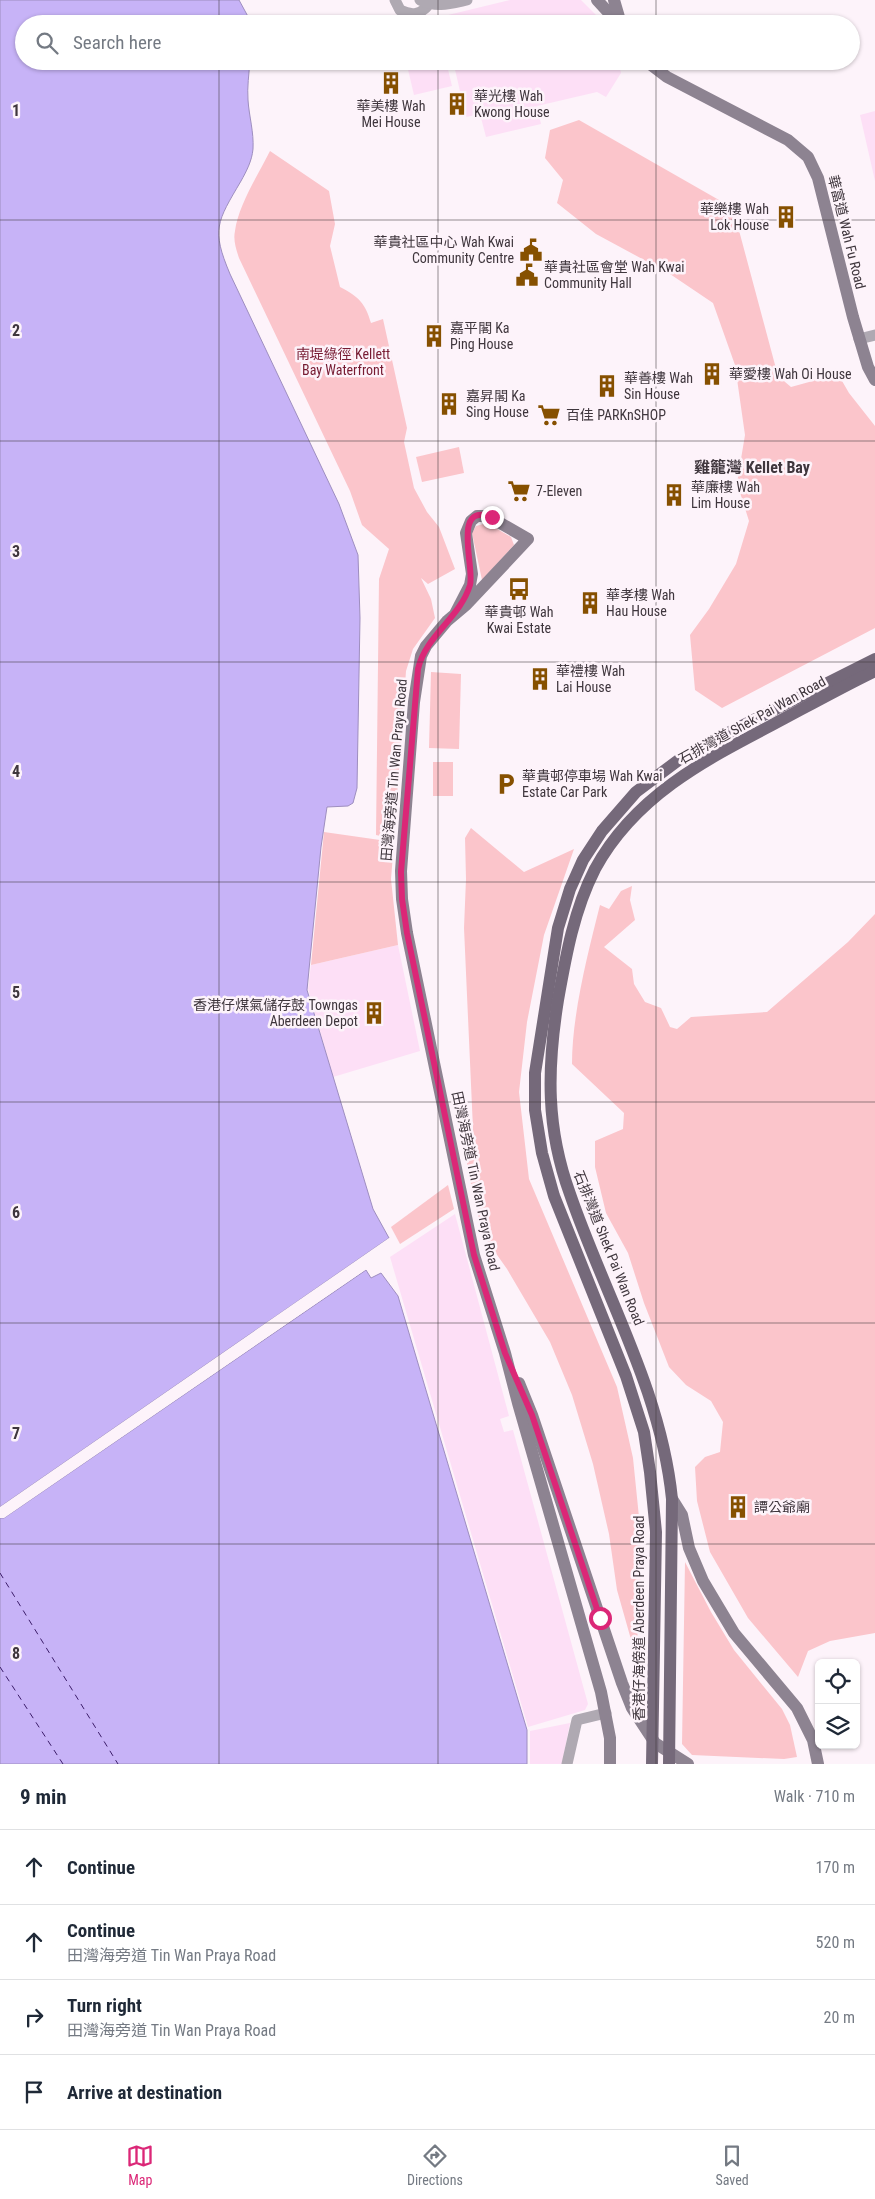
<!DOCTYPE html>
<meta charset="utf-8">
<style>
:root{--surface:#fff;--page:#f6f6f7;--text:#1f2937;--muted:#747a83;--line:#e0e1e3;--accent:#db2777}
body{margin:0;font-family:"Roboto Condensed","Noto Sans TC",sans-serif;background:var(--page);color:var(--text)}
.controls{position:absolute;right:15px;bottom:15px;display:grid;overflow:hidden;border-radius:8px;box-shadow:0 1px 4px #0004}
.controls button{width:45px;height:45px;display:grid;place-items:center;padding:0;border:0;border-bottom:1px solid var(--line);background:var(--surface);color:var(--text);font:25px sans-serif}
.stop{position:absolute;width:15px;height:15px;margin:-11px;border:4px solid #db2777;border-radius:50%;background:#fff}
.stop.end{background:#db2777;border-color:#fff;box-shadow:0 1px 5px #0008}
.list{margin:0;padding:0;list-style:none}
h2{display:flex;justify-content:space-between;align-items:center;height:65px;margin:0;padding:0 20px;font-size:21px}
h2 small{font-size:16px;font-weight:400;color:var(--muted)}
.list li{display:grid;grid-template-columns:32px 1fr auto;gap:15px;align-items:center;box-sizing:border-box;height:75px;padding:0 20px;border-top:1px solid var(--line)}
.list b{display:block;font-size:19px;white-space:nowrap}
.list p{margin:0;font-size:16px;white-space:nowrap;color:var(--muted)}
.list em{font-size:16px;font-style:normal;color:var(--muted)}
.icon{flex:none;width:28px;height:28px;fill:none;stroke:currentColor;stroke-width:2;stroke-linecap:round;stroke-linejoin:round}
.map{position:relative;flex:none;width:875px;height:1764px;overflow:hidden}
.search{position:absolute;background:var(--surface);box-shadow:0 1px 4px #0004;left:15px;right:15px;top:15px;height:55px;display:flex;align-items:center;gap:12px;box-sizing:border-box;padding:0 18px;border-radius:28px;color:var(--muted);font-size:19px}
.sheet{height:365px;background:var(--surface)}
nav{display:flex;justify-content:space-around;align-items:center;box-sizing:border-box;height:70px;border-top:1px solid var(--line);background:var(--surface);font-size:14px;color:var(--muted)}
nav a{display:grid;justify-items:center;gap:2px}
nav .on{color:var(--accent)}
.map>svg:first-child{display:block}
</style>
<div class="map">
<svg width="875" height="1764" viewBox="0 0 875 1764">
<rect width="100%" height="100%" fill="#fdf3fa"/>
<g fill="#fddff6">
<path d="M510,0h71l24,24h-194z"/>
<path d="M406,61h40l6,25 -38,9z"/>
<path d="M453,61h165l3,12 -15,24 -9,-5 -60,14 4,18 -55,13 -6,-23 -14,3z"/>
<path d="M875,111v70l-15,-66z"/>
<path d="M398,945l22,106 -87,26 -25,-88 3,-24z"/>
<path d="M455,1214l54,202 -9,3 4,13 9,-2 75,274 -3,6 -57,17 -138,-470z"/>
<path d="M570,1723l-8,41h-32v-33z"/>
</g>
<g fill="#fbc5cb">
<path d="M579,120l154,88 45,168 13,11 47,-13 11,19 26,33v202l-153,80 -27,-18 -5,-55 19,-26 27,-45 13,-43 -12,-38 8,-48 -10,-70 -22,-62 -43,-29 -74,-40 -39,-31 6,-23 -18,-22 5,-28z"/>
<path d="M270,151l59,40 6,33 -5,22 10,41c19,10 25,16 31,36l12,-4 24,109 -3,14 10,46 13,24 12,15 16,42 -27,15 -7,-6 10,21 4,19 -22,31 -7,22 -12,168 -18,-4 3,-256 10,-30 -27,-24 -12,-34 -111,-233c-3,-9 -6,-18 -4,-27 3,-25 24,-58 35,-80z"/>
<path d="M459,447l5,26 -42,9 -6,-25z"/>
<path d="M487,523l24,14 3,8 -32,35 -10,-47 4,-7z"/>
<path d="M431,672l30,2 -2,75 -30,-1z"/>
<rect x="433" y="762" width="20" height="34"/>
<path d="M471,828l53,44 50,-23 -30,86 -17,87 -8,70 10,87 88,208 16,71 7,69 2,85 -5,25 -5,6 -15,-53 -8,-56 -16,-70 -21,-69 -22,-53 -43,-73 -24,-34 -9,-36 -7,-35 6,-35 -9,-201 2,-49 -1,-41z"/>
<path d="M324,832l70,10 -3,37 7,66 -87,20z"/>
<path d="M632,886l-2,14 5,20 -31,27 28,22 2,15 11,18 16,6 9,19 7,2 14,-12 76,-5 81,-70 27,-28v719l-45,8 -22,10 -10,26 -50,-59 -38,-66 -13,-51 -2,-34 10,-10 15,-5 3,-30 -12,-21 -25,-16 -17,-18 -25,-64 -16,-50 -22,-40 -11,-46v-26l28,-12 1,-16 -52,-49c0,-50 16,-111 28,-159l9,4 12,-18z"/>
<path d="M448,1185l6,24 -54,35 -9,-17z"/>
<path d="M685,1562l26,50 23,38 48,59 8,16 7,32 -13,2 -92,-4 -10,-11z"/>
</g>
<g fill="#c7b3f7" stroke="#9e8ebf">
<path d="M0,0h239l12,22v2h-227v37h226c-1,13 -3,26 -2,39 1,16 6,32 5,49 -1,12 -7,23 -12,32 -24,41 -30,48 -11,93l109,230 19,51 2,63 -3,170 -4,15 -5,3 -21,1 -6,40 -14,143 66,219 16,29 -389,269z"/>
<path d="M366,1270l5,8 10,-5 17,23 129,434v34h-527v-246h4z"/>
</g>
<g fill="#fdf3fa">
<path d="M389,1238l1,2 -390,269v-2z"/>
<path d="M364,1268h4l-364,250h-4v-2h4z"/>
</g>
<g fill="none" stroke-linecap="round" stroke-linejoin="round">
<g stroke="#3c1d6a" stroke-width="1" stroke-dasharray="6 5" stroke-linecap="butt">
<path d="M0,1573l118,191"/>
<path d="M0,1667l63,97"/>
</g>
<g stroke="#afa9b2" stroke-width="11">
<path d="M395,0l5,10c12,6 21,5 29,-6"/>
<path d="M420,0c17,8 29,4 47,0"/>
<path d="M859,339l16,-4"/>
<path d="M567,1764l10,-44 29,-7"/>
</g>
<g stroke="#8d8391" stroke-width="12">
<path d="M597,0l22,24"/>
<path d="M614,0l7,24"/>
<path d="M646,61l21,16 121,63 20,17 10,21 35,139 15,50 7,13"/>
<path d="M455,614l15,-29 2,-11 -6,-41 5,-12 6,-5h11l40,23 -62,66 -19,16 -21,25 -5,10 -7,46 -13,169 1,28 5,34 67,322 31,98 13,50 83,289 9,46v26"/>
<path d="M519,1383l13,32 90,268 10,25 23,35 33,21"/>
<path d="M672,1499l10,16 7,33 14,33 31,52 63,75 16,32 5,24"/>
</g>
<g stroke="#75697a" stroke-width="12">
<path d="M652,1764l4,-232 -6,-60 -6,-40 -18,-56 -72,-180 -12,-43 -7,-43v-37l23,-145 12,-39 13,-29 19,-29 34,-39 44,-33 30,-17 165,-83"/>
<path d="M669,1764l3,-265c-11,-109 -67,-203 -102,-305 -24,-66 -23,-125 -12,-194 8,-45 16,-90 37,-131 39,-72 108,-108 177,-144 34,-18 68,-37 103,-54"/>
</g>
</g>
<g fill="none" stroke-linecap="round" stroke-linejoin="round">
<path stroke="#db2777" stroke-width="6" d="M492,517c-41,-15 -17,50 -22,68 -10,33 -44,50 -52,84l-17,203 1,27 5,34 67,322 31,98 27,62 68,203"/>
</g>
<path fill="none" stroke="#3f363d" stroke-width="1" stroke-opacity="0.55" d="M219,0v24M438,0v24M656,0v24M219,61v1703M438,61v1703M656,61v1703M0,220h875M0,441h875M0,662h875M0,882h875M0,1102h875M0,1323h875M0,1544h875"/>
<defs>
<symbol id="building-bare" viewBox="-9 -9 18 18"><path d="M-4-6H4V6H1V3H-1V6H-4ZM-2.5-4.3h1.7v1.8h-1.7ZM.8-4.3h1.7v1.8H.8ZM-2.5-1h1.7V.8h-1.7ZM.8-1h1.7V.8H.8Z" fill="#865000" stroke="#fdf3fa" stroke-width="2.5" paint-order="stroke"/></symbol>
<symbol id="civic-bare" viewBox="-9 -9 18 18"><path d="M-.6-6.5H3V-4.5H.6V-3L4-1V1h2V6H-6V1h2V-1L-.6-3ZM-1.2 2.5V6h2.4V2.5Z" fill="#865000" stroke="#fdf3fa" stroke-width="2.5" paint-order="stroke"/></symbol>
<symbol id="supermarket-bare" viewBox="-9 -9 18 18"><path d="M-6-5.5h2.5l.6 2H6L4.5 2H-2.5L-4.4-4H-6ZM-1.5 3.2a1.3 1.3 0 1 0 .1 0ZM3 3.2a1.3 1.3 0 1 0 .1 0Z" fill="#865000" stroke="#fdf3fa" stroke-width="2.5" paint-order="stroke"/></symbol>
<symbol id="bus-bare" viewBox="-9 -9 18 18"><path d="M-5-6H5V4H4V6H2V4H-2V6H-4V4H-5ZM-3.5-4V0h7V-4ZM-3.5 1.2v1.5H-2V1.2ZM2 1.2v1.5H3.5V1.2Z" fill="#865000" stroke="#fdf3fa" stroke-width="2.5" paint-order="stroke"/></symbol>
<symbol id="parking-bare" viewBox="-9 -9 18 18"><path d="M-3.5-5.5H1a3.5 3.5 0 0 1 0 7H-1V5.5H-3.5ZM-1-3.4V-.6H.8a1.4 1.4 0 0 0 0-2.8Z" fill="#865000" stroke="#fdf3fa" stroke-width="2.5" paint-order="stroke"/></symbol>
</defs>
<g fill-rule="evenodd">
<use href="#building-bare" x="375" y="67" width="32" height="32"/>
<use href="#building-bare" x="441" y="88" width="32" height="32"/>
<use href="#building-bare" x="770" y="201" width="32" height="32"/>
<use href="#civic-bare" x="515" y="234" width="32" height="32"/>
<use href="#civic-bare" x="511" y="259" width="32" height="32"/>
<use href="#building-bare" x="418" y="320" width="32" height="32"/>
<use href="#building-bare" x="696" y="358" width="32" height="32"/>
<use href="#building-bare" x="591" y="370" width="32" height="32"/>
<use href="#building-bare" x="433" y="388" width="32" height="32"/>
<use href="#supermarket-bare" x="533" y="399" width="32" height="32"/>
<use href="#supermarket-bare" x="503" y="475" width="32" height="32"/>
<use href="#building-bare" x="658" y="479" width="32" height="32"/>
<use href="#bus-bare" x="503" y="573" width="32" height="32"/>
<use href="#building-bare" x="574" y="587" width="32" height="32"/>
<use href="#building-bare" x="524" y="663" width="32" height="32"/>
<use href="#parking-bare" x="490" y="768" width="32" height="32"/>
<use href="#building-bare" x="358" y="997" width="32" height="32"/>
<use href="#building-bare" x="722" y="1491" width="32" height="32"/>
</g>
<g text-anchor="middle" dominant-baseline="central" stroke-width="5" stroke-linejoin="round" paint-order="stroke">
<g font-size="14" fill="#3f363d" stroke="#fdf3fa" text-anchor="start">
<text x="474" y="96">華光樓 Wah<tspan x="474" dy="16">Kwong House</tspan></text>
<text x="391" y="106" text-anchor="middle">華美樓 Wah<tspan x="391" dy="16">Mei House</tspan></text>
<text x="769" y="209" text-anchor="end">華樂樓 Wah<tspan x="769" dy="16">Lok House</tspan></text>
<text x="514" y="242" text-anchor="end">華貴社區中心 Wah Kwai<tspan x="514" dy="16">Community Centre</tspan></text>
<text x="544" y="267">華貴社區會堂 Wah Kwai<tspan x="544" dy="16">Community Hall</tspan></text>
<text x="450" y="328">嘉平閣 Ka<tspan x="450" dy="16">Ping House</tspan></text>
<text x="729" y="374">華愛樓 Wah Oi House</text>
<text x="624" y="378">華善樓 Wah<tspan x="624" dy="16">Sin House</tspan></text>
<text x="466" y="396">嘉昇閣 Ka<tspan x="466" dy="16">Sing House</tspan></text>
<text x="566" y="415">百佳 PARKnSHOP</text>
<text x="691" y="487">華廉樓 Wah<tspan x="691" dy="16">Lim House</tspan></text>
<text x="536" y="491">7-Eleven</text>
<text x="606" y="595">華孝樓 Wah<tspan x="606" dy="16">Hau House</tspan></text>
<text x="519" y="612" text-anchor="middle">華貴邨 Wah<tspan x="519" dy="16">Kwai Estate</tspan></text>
<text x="556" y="671">華禮樓 Wah<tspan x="556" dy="16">Lai House</tspan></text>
<text x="522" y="776">華貴邨停車場 Wah Kwai<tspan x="522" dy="16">Estate Car Park</tspan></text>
<text x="358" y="1005" text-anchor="end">香港仔煤氣儲存鼓 Towngas<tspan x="358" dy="16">Aberdeen Depot</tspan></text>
<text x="754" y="1507">譚公爺廟</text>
</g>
<g font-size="14" fill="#3f363d" stroke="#fdf3fa">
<text transform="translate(847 232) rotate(76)">華富道 Wah Fu Road</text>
<text transform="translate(752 720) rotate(-29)">石排灣道 Shek Pai Wan Road</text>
<text transform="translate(394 770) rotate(-85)">田灣海旁道 Tin Wan Praya Road</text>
<text transform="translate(476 1181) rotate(78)">田灣海旁道 Tin Wan Praya Road</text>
<text transform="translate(609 1248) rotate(68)">石排灣道 Shek Pai Wan Road</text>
<text transform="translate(639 1618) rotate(-90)">香港仔海傍道 Aberdeen Praya Road</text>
</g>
<g font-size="14" fill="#771b32" stroke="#fdf3fa">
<text x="343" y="354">南堤綠徑 Kellett<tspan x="343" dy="16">Bay Waterfront</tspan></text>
</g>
<g font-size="16" font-weight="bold" fill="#3f363d" stroke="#fdf3fa">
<text x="752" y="467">雞籠灣 Kellet Bay</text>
</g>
</g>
<g font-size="16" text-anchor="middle" font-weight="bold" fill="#3f363d" stroke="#fdf3fa" stroke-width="5" stroke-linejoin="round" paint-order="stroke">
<text x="16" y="116">1</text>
<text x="16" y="336">2</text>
<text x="16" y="557">3</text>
<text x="16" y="777">4</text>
<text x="16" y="998">5</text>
<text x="16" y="1218">6</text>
<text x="16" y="1439">7</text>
<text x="16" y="1659">8</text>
</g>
</svg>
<div class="controls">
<button><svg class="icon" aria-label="locate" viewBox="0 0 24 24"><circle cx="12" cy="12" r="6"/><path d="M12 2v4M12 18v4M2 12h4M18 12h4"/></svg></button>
<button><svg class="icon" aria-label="layers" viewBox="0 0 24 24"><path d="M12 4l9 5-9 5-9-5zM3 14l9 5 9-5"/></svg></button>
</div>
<div class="stop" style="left:600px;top:1618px"></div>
<div class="stop end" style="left:492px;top:517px"></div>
<div class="search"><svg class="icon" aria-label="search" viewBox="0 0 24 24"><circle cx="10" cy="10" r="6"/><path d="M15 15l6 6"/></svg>Search here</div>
</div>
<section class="sheet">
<h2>9 min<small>Walk · 710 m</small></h2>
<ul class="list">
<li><svg class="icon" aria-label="ahead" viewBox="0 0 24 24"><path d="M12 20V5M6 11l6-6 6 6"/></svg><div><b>Continue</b></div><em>170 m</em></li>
<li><svg class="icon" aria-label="ahead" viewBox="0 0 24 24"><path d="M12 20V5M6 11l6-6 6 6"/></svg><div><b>Continue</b><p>田灣海旁道 Tin Wan Praya Road</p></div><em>520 m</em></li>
<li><svg class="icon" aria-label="right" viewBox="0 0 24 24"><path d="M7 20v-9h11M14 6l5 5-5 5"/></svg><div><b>Turn right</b><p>田灣海旁道 Tin Wan Praya Road</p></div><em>20 m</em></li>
<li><svg class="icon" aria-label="arrive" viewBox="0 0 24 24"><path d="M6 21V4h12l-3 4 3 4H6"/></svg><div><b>Arrive at destination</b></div></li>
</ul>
</section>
<nav>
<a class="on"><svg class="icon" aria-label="map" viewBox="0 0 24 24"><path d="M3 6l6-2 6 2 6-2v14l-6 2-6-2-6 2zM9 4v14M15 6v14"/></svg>Map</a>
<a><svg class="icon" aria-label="directions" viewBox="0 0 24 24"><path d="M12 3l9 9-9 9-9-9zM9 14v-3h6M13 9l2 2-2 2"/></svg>Directions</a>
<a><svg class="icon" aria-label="saved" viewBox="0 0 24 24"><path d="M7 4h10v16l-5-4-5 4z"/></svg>Saved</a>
</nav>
